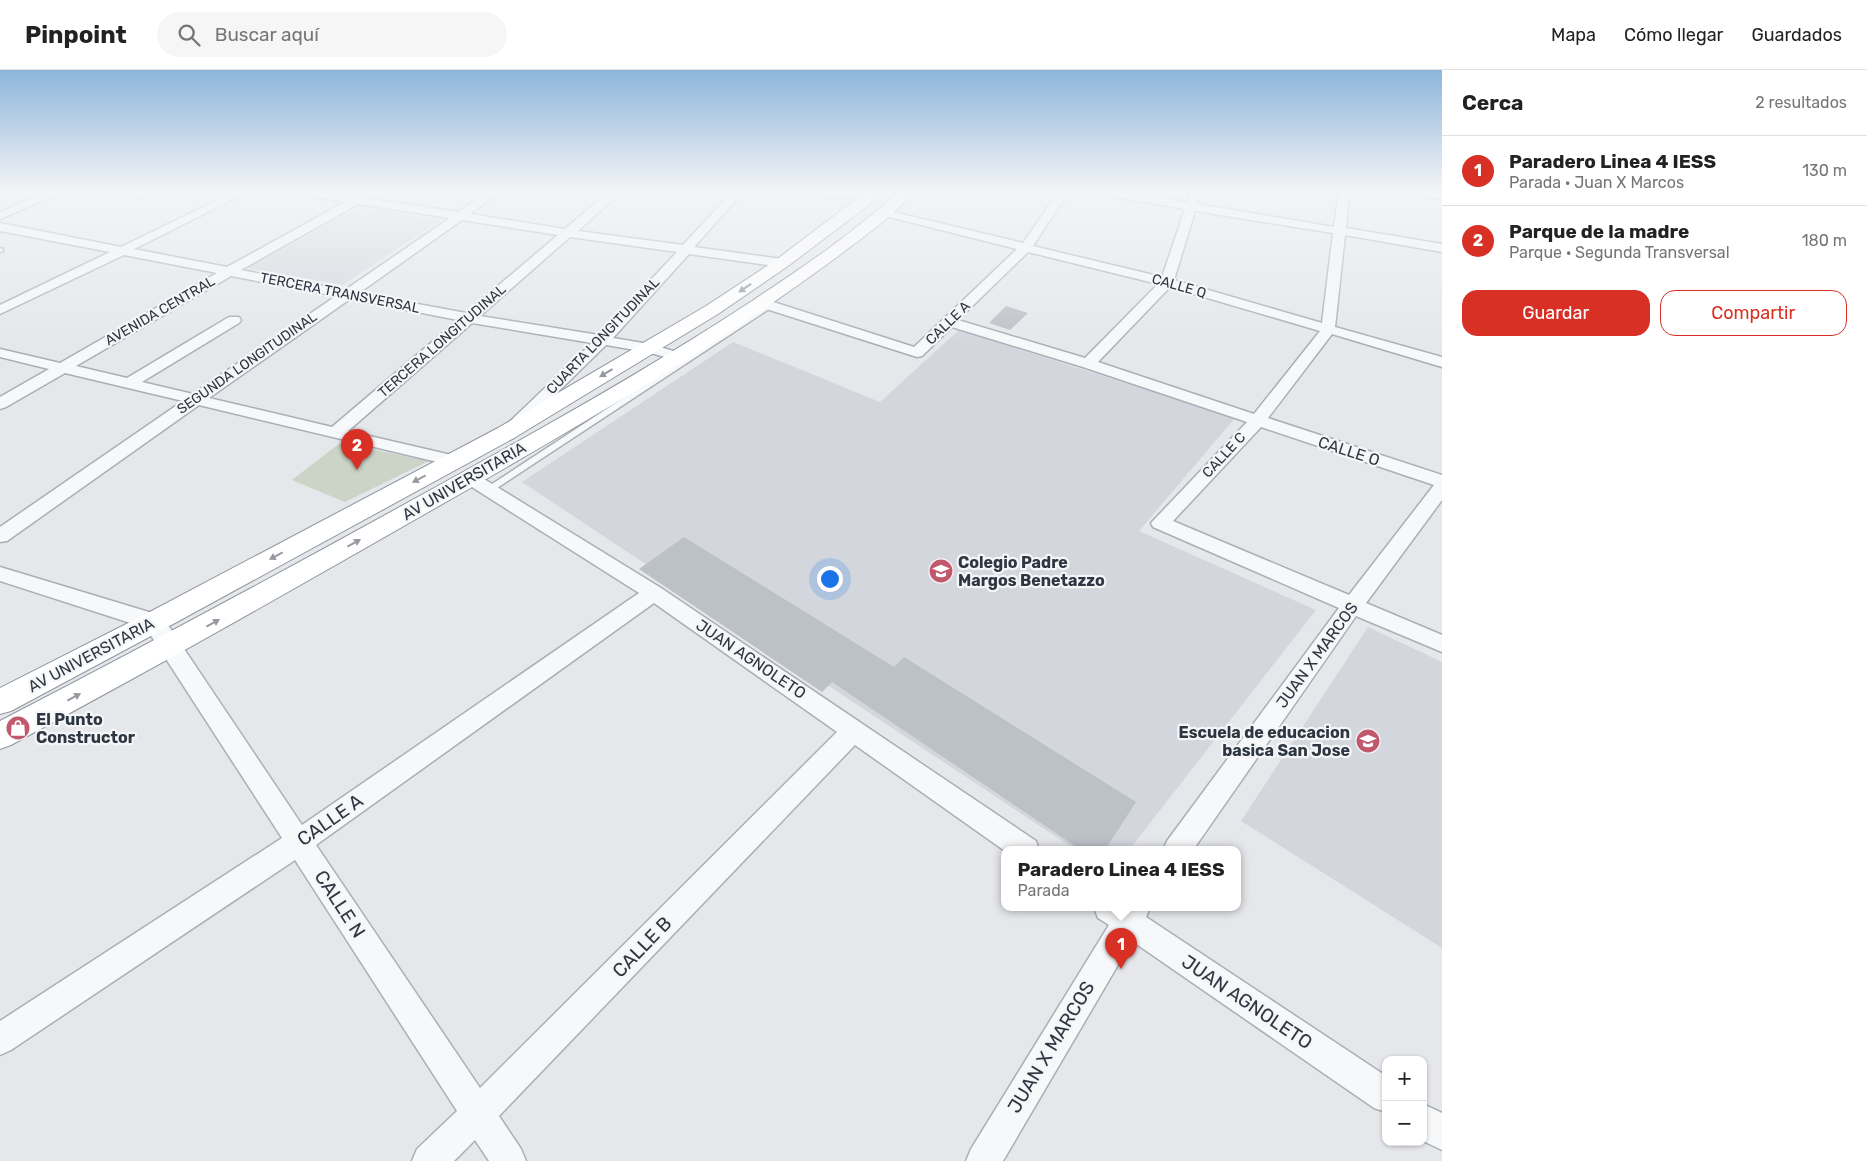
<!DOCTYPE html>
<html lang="es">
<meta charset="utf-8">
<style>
:root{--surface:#fff;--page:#f6f6f6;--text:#222;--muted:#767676;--line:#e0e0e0;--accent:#d93025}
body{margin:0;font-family:Rubik,sans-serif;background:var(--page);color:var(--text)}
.controls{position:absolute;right:15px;bottom:15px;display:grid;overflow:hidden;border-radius:10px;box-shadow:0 1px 4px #0004}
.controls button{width:45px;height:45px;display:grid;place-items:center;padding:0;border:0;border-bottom:1px solid var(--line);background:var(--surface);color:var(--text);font:25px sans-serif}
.you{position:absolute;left:829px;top:508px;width:18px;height:18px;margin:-12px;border:4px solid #fff;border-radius:50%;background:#1a73e8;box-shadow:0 0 0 8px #1a73e833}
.badge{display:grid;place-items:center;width:32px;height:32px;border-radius:50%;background:var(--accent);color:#fff;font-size:16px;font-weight:700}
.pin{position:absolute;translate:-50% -41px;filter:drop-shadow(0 1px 2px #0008)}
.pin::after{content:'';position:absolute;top:26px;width:18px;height:15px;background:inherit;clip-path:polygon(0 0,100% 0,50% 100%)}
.popup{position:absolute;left:1001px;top:776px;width:240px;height:65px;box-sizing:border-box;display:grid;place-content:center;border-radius:10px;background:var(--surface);filter:drop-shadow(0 1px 4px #0005);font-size:16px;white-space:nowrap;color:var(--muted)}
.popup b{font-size:19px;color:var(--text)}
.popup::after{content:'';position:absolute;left:50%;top:100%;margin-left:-10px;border:10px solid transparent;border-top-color:var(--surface)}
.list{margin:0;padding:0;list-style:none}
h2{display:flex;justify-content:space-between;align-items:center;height:65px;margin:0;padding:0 20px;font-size:21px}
h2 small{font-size:16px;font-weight:400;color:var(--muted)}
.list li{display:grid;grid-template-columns:32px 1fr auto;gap:15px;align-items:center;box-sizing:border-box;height:70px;padding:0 20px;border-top:1px solid var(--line)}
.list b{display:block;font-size:19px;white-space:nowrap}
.list p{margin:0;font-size:16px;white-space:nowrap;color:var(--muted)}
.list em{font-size:16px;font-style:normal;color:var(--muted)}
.actions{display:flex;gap:10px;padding:15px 20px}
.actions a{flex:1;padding:11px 0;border:1px solid var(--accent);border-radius:15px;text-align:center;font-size:18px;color:var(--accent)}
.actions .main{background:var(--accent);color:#fff}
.icon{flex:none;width:28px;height:28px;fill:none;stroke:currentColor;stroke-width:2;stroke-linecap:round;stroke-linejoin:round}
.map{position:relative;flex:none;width:1442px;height:1091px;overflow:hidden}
header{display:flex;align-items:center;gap:30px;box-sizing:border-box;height:70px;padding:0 25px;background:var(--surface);border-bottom:1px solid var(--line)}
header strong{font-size:24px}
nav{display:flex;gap:28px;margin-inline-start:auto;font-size:18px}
.search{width:350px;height:45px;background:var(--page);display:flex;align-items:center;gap:12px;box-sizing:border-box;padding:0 18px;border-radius:28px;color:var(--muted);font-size:19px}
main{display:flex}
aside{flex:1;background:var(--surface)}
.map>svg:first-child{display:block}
</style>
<header>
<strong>Pinpoint</strong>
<div class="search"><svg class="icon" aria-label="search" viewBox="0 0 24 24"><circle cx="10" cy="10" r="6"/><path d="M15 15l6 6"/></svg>Buscar aquí</div>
<nav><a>Mapa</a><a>Cómo llegar</a><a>Guardados</a></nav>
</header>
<main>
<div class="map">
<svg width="1442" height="1091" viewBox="0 0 1442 1091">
<rect width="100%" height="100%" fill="#e5e7eb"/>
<g fill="#d3d7dd">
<path d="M359,137l82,13 -99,65 -94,-17z"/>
<path d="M959,260l276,88 -96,113 177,79 -187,240h-53l-554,-368 211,-140 147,60z"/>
<path d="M1368,557l74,35v286l-201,-127z"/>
</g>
<path fill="#cbd4c7" d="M340,373l89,18 -84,41 -53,-22z"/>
<g fill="#bcc1c7">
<path d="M1006,236l22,7 -18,17 -21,-7z"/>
<path d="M684,467l210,130 10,-10 232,145 -31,48h-24l-249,-168 -10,10 -183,-123z"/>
</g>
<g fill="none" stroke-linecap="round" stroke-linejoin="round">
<defs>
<g id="service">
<path d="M0,178l3,1v2l-3,1z"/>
<path d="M765,235l7,2 -281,185 -3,1 -5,-3z"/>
</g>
<g id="minor">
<path d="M50,121h15l-65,28v-7z"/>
<path d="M138,121h14l-11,7h-8l-1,-2z"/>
<path d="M236,121h14l-116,58 93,18 118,-65 -46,-8 -5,-3h26l35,5 5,-1 5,3 93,14 31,-21h12l-31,23 95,15 45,-38h12l-44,40 105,14 50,-54h11l-50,56 88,12 6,4 -6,4 -93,-13 -76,84 36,6 35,10 2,3 -2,3 -5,1 -32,-9 -41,-7 -89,87h-12l-2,-4 89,-85 -120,-20 -124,108 112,26 3,4 -3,4 -6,1 -255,-61 -192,136 -7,1v-15l183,-126 -118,-28 -59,34 -6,2v-12l49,-28 -49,-12v-8l60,14 157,-90 -93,-18 -124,59v-9l110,-53 -110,-21v-8l121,24zM358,134l92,14 -105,72 -104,-20zM462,150l96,15 -92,78 -107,-20zM570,167l107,15 -78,83 -119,-19zM231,206l105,20 -143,98 -51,-12 97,-59 2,-3 -2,-3h-10l-102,61 -51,-12zM350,229l108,21 -126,107 -123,-29z"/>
<path d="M806,121c15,0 58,-3 68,7l-5,3 -58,-7z"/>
<path d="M1059,121h10l-36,55 129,31 23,-68 -87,-15 -5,-3h25l69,11 4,-11h10l-4,13 137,23 5,-36h10l-3,37 96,16v8l-97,-17 -10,92 107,30v10l-110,-33 -64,84 174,57v25l-76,103 76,32v17l-86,-36 -163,234h-30l4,-9 172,-233 -186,-81 -2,-4 96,-101 -164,-55 -131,-40 -30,29 -5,1 -160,-51 -2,-3 7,-4 5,1 147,47 103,-98 -136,-34 -2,-2 2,-2 4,-1 138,33zM1195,141l138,22 -11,90 -148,-43zM1028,182l130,32 -73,74 -127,-38zM1170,217l150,44 -66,83 -156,-52zM1261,357l173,58 -85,110 -176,-74z"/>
<path d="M1400,121l42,2v6l-37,-5z"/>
<path d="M470,403l6,1 185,114 375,253 3,9 -34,1 -150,-106 -356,371 22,33 5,12h-37l-14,-21 -21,21h-42l5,-12 40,-38 -162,-251 -284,190 -11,5v-34l282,-183 -136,-210 -146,-47v-14l162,49 140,209 337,-232 -175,-111 -3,-4 3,-4zM654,533l183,129 -357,356 -164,-243z"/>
<path d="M1094,838h56l-4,9 240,159v36l-12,-4 -242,-167 -129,220h-37l5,-12 138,-224 -11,-7z"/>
<path d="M1423,1034l19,9v37l-19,-9z"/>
</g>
<g id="trunk">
<path d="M867,121h15l-8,10 -86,65 -70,48 -204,124 -350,191 -153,82 -11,3v-26l144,-73 354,-187 208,-122 70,-46z"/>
<path d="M899,121h15c-21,26 -51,46 -77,66 -56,41 -113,80 -172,116 -78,48 -156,93 -235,138 -139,80 -278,158 -419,234l-11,4v-28c168,-87 334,-177 499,-269 86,-48 171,-97 253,-151 51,-34 102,-68 147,-110z"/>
</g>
</defs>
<use href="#service" stroke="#aaaeb5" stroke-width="3"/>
<use href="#minor" stroke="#aaaeb5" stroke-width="3"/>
<use href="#trunk" stroke="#8d96a0" stroke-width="2"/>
<use href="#service" fill="#f7f8fa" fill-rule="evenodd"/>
<use href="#minor" fill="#f7f8fa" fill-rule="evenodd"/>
<use href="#trunk" fill="#fff" fill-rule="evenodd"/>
</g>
<defs><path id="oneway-solid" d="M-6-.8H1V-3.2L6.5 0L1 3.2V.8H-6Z" transform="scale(1.25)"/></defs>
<g fill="#969aa0">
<use href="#oneway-solid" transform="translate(745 218) rotate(146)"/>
<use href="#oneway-solid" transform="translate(606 303) rotate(149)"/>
<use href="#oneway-solid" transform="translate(419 409) rotate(152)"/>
<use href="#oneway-solid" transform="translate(354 473) rotate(-29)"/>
<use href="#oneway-solid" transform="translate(276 486) rotate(152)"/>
<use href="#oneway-solid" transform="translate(213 553) rotate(-29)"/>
<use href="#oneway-solid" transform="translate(74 627) rotate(-28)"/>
</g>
<linearGradient id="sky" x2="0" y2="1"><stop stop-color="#8db5db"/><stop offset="0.44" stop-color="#f3f4f6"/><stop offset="1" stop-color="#f3f4f6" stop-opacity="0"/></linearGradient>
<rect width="1442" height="274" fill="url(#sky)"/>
<defs>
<symbol id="school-disc" viewBox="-11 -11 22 22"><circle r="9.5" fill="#c2586c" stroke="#f4f6f8"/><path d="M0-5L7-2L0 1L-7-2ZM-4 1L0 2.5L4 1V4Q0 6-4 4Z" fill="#fff"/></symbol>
<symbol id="shop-disc" viewBox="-11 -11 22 22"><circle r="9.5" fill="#c2586c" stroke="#f4f6f8"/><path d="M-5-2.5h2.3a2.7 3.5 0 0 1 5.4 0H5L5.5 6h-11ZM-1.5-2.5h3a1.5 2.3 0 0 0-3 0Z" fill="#fff"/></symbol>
</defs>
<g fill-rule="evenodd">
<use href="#school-disc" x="927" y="487" width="28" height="28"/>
<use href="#shop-disc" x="4" y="644" width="28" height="28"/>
<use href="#school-disc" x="1354" y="657" width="28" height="28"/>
</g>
<g text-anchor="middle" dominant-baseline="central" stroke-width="4.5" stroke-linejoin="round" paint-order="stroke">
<g font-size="14" fill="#2e3642" stroke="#f4f6f8">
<text transform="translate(1179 216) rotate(16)">CALLE Q</text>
<text transform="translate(340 223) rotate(11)">TERCERA TRANSVERSAL</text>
<text transform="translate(160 241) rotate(-30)">AVENIDA CENTRAL</text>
<text transform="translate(948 253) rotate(-44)">CALLE A</text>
<text transform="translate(603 266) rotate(-46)">CUARTA LONGITUDINAL</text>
<text transform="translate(442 271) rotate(-41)">TERCERA LONGITUDINAL</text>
<text transform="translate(247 293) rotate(-35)">SEGUNDA LONGITUDINAL</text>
<text transform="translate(1224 385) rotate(-47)">CALLE C</text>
</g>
<g font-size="16" fill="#2e3642" stroke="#f4f6f8">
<text transform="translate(1349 381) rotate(18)">CALLE O</text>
<text transform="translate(464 411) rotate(-30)">AV UNIVERSITARIA</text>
<text transform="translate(91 585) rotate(-28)">AV UNIVERSITARIA</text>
<text transform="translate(1317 585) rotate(-54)">JUAN X MARCOS</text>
<text transform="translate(751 589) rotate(34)">JUAN AGNOLETO</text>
</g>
<g font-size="16" font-weight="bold" fill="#2e3642" stroke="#f4f6f8" text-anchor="start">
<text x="958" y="492">Colegio Padre<tspan x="958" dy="18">Margos Benetazzo</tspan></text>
<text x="36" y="649">El Punto<tspan x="36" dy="18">Constructor</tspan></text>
<text x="1350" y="662" text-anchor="end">Escuela de educacion<tspan x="1350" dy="18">basica San Jose</tspan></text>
</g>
<g font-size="19" fill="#2e3642" stroke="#f4f6f8">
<text transform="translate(330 750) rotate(-35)">CALLE A</text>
<text transform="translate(340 834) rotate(57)">CALLE N</text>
<text transform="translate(642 877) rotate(-46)">CALLE B</text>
<text transform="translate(1247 932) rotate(34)">JUAN AGNOLETO</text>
<text transform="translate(1051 977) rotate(-59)">JUAN X MARCOS</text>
</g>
</g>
</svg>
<div class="controls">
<button>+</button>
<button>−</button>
</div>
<div class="you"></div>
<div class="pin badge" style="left:1121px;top:899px">1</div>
<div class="popup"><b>Paradero Linea 4 IESS</b>Parada</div>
<div class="pin badge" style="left:357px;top:400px">2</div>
</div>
<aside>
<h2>Cerca<small>2 resultados</small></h2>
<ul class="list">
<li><span class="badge">1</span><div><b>Paradero Linea 4 IESS</b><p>Parada · Juan X Marcos</p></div><em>130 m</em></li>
<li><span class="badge">2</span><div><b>Parque de la madre</b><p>Parque · Segunda Transversal</p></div><em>180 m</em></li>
</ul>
<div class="actions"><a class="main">Guardar</a><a>Compartir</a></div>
</aside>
</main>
